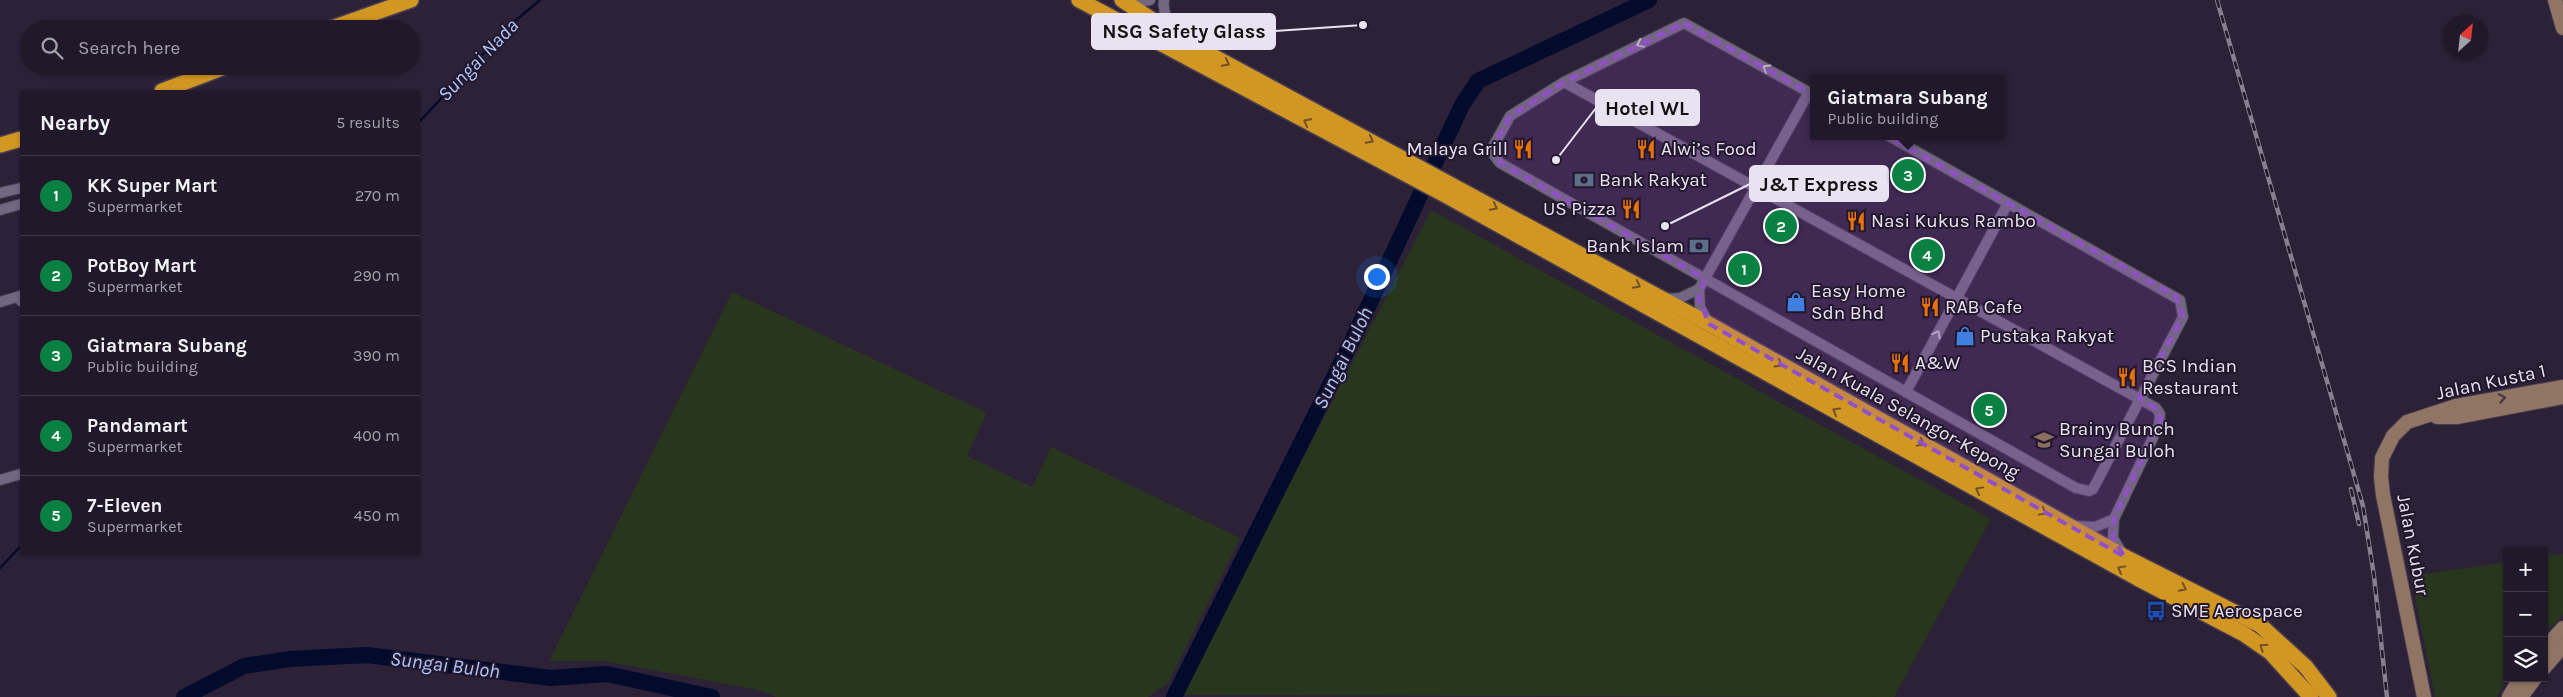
<!DOCTYPE html>
<meta charset="utf-8">
<style>
:root{--surface:#211929;--page:#292231;--text:#f1f3f6;--muted:#a2a0a8;--line:#3e3846;--accent:#0b8043}
body{margin:0;font-family:Karla,sans-serif;background:var(--page);color:var(--text)}
.controls{position:absolute;right:15px;bottom:15px;display:grid;overflow:hidden;border-radius:0px;box-shadow:0 1px 4px #0004}
.controls button{width:45px;height:45px;display:grid;place-items:center;padding:0;border:0;border-bottom:1px solid var(--line);background:var(--surface);color:var(--text);font:25px sans-serif}
.compass{position:absolute;left:2443px;top:15px;width:45px;height:45px;border-radius:50%;background:var(--surface);box-shadow:0 1px 4px #0004;rotate:27deg}
.you{position:absolute;left:1376px;top:276px;width:18px;height:18px;margin:-12px;border:4px solid #fff;border-radius:50%;background:#1a73e8;box-shadow:0 0 0 8px #1a73e833}
.badge{display:grid;place-items:center;width:32px;height:32px;border-radius:50%;background:var(--accent);color:#fff;font-size:16px;font-weight:700}
.pin{position:absolute;translate:-50% -50%;border:2px solid #fff;box-shadow:0 1px 5px #0006}
.popup{position:absolute;left:1810px;top:75px;width:195px;height:65px;box-sizing:border-box;display:grid;place-content:center;border-radius:0px;background:var(--surface);filter:drop-shadow(0 1px 4px #0005);font-size:16px;white-space:nowrap;color:var(--muted)}
.popup b{font-size:19px;color:var(--text)}
.popup::after{content:'';position:absolute;left:50%;top:100%;margin-left:-10px;border:10px solid transparent;border-top-color:var(--surface)}
.list{margin:0;padding:0;list-style:none}
h2{display:flex;justify-content:space-between;align-items:center;height:65px;margin:0;padding:0 20px;font-size:21px}
h2 small{font-size:16px;font-weight:400;color:var(--muted)}
.list li{display:grid;grid-template-columns:32px 1fr auto;gap:15px;align-items:center;box-sizing:border-box;height:80px;padding:0 20px;border-top:1px solid var(--line)}
.list b{display:block;font-size:19px;white-space:nowrap}
.list p{margin:0;font-size:16px;white-space:nowrap;color:var(--muted)}
.list em{font-size:16px;font-style:normal;color:var(--muted)}
.icon{flex:none;width:28px;height:28px;fill:none;stroke:currentColor;stroke-width:2;stroke-linecap:round;stroke-linejoin:round}
.map{position:relative;flex:none;width:2563px;height:697px;overflow:hidden}
.search{position:absolute;background:var(--surface);box-shadow:0 1px 4px #0004;left:20px;top:20px;width:400px;height:55px;display:flex;align-items:center;gap:12px;box-sizing:border-box;padding:0 18px;border-radius:28px;color:var(--muted);font-size:19px}
.panel{position:absolute;background:var(--surface);box-shadow:0 1px 4px #0004;left:20px;top:90px;width:400px;height:465px;border-radius:0px}
.map>svg:first-child{display:block}
</style>
<div class="map">
<svg width="2563" height="697" viewBox="0 0 2563 697">
<rect width="100%" height="100%" fill="#2c2137"/>
<g fill="#27361d">
<path d="M1431,210l560,309 -97,178 -713,-2z"/>
<path d="M732,292l255,121 -20,43 65,31 19,-40 189,91 -72,145 -20,14h-372l-18,-7 -153,-29h-56z"/>
<path d="M2563,554v61l-19,19v-78z"/>
<path d="M2507,562v114l-10,21h-62l-24,-121z"/>
</g>
<g fill="none" stroke-linecap="round" stroke-linejoin="round">
<g stroke="#020b2c" stroke-width="2.5">
<path d="M419,122l90,-96 31,-26"/>
<path d="M0,568l21,-22"/>
</g>
<g stroke="#020b2c" stroke-width="16">
<path d="M184,697l60,-31 46,-7 77,-4 184,23 56,-4 105,23"/>
<path d="M1174,697l179,-358 109,-234 16,-24 171,-81"/>
</g>
<defs>
<g id="street">
<path d="M1164,0c-2,14 5,22 13,32"/>
<path d="M1129,4l21,-4"/>
<path d="M1564,82l592,326 4,6 -1,11 -45,94 -1,19 9,15"/>
<path d="M1814,95l-130,-72 -120,59 -54,34 -16,29v10l6,8 576,325 13,3 4,-2 90,-172 -3,-17 -291,-164"/>
<path d="M0,193l21,-5"/>
<path d="M0,210l21,-6"/>
<path d="M1664,299l16,-1 19,-9"/>
<path d="M0,302l20,-6 1,5"/>
<path d="M1708,322l-8,-15 -1,-18 110,-197"/>
<path d="M1906,392l102,-189"/>
<path d="M0,480l21,-6"/>
<path d="M2074,526l21,1 19,-8"/>
</g>
<g id="secondary">
<path d="M2555,0l8,28"/>
<path d="M2437,417h20l106,-20"/>
<path d="M2544,649l19,-21"/>
<path d="M2544,668l19,-22"/>
<path d="M2424,697l-41,-202 -2,-18 1,-19 11,-22 14,-14 49,-16 107,-19"/>
<path d="M2509,697l11,-19"/>
<path d="M2521,697l14,-19"/>
</g>
<g id="highway">
<path d="M1079,0l366,195 692,383 107,56 26,18 41,45"/>
<path d="M1122,0l61,40 526,284 416,233 135,68 46,42 23,30"/>
<path d="M329,29l82,-29"/>
<path d="M162,91l65,-25"/>
<path d="M0,145l21,-6"/>
</g>
</defs>
<use href="#street" stroke="#473e51" stroke-width="12"/>
<use href="#secondary" stroke="#473e51" stroke-width="16"/>
<use href="#highway" stroke="#473e51" stroke-width="18"/>
<use href="#street" stroke="#736680" stroke-width="10"/>
<use href="#secondary" stroke="#907464" stroke-width="14"/>
<use href="#highway" stroke="#d29622" stroke-width="15"/>
<defs>
<g id="rail">
<path d="M2217,0l146,506 11,70 13,121"/>
<path d="M2351,489l8,35"/>
</g>
</defs>
<use href="#rail" stroke="#887f91" stroke-width="4.5"/>
<use href="#rail" stroke="#22172d" stroke-width="2.5" stroke-dasharray="8" stroke-linecap="butt"/>
</g>
<defs><path id="oneway-chevron" d="M-2-3.5L2.5 0L-2 3.5" fill="none" stroke-width="1.6" stroke-linecap="round" stroke-linejoin="round" transform="scale(1.25)"/></defs>
<g stroke="#c0b7c9">
<use href="#oneway-chevron" transform="translate(1640 44) rotate(154)"/>
<use href="#oneway-chevron" transform="translate(1766 68) rotate(-151)"/>
<use href="#oneway-chevron" transform="translate(1937 334) rotate(-62)"/>
</g>
<g stroke="#715028">
<use href="#oneway-chevron" transform="translate(1226 63) rotate(28)"/>
<use href="#oneway-chevron" transform="translate(1307 122) rotate(-152)"/>
<use href="#oneway-chevron" transform="translate(1370 140) rotate(28)"/>
<use href="#oneway-chevron" transform="translate(1494 207) rotate(28)"/>
<use href="#oneway-chevron" transform="translate(1637 285) rotate(28)"/>
<use href="#oneway-chevron" transform="translate(1779 364) rotate(30)"/>
<use href="#oneway-chevron" transform="translate(1836 411) rotate(-151)"/>
<use href="#oneway-chevron" transform="translate(1921 443) rotate(29)"/>
<use href="#oneway-chevron" transform="translate(1979 490) rotate(-151)"/>
<use href="#oneway-chevron" transform="translate(2043 512) rotate(29)"/>
<use href="#oneway-chevron" transform="translate(2121 569) rotate(-151)"/>
<use href="#oneway-chevron" transform="translate(2183 588) rotate(26)"/>
<use href="#oneway-chevron" transform="translate(2263 647) rotate(-146)"/>
</g>
<use stroke="#43333e" href="#oneway-chevron" transform="translate(2502 398) rotate(-10)"/>
<path fill="#9150c9" fill-opacity="0.2" stroke="#9150c9" stroke-width="4" stroke-dasharray="10 6" stroke-linejoin="round" d="M1684,23l492,273 7,21 -44,81 17,10 5,11 -47,100 -1,19 12,19 -416,-233 -11,-26 7,-19 -205,-116 -6,-18 16,-29 54,-34z"/>
<defs>
<symbol id="restaurant-bare" viewBox="-9 -9 18 18"><path d="M-5-6h1v4h1v-4h1v4h1v-4h1v5L-1.5 .5V6h-2V.5L-5-1ZM5-6V6H3V1.5H1.5Q1.5-4 5-6Z" fill="#e8710a" stroke="#22172d" stroke-width="2.5" paint-order="stroke"/></symbol>
<symbol id="bank-bare" viewBox="-9 -9 18 18"><path d="M-6-4H6V4H-6ZM0-2.3a2.3 2.3 0 1 0 0 4.6a2.3 2.3 0 1 0 0-4.6Z" fill="#5c6f8a" stroke="#22172d" stroke-width="2.5" paint-order="stroke"/></symbol>
<symbol id="shop-bare" viewBox="-9 -9 18 18"><path d="M-5-2.5h2.3a2.7 3.5 0 0 1 5.4 0H5L5.5 6h-11ZM-1.5-2.5h3a1.5 2.3 0 0 0-3 0Z" fill="#3f7fe0" stroke="#22172d" stroke-width="2.5" paint-order="stroke"/></symbol>
<symbol id="school-bare" viewBox="-9 -9 18 18"><path d="M0-5L7-2L0 1L-7-2ZM-4 1L0 2.5L4 1V4Q0 6-4 4Z" fill="#8d6e63" stroke="#22172d" stroke-width="2.5" paint-order="stroke"/></symbol>
<symbol id="bus-bare" viewBox="-9 -9 18 18"><path d="M-5-6H5V4H4V6H2V4H-2V6H-4V4H-5ZM-3.5-4V0h7V-4ZM-3.5 1.2v1.5H-2V1.2ZM2 1.2v1.5H3.5V1.2Z" fill="#1a4fb4" stroke="#22172d" stroke-width="2.5" paint-order="stroke"/></symbol>
</defs>
<g fill-rule="evenodd">
<use href="#restaurant-bare" x="1509" y="135" width="28" height="28"/>
<use href="#restaurant-bare" x="1632" y="135" width="28" height="28"/>
<use href="#bank-bare" x="1570" y="166" width="28" height="28"/>
<use href="#restaurant-bare" x="1617" y="195" width="28" height="28"/>
<use href="#restaurant-bare" x="1842" y="207" width="28" height="28"/>
<use href="#bank-bare" x="1685" y="232" width="28" height="28"/>
<use href="#shop-bare" x="1782" y="288" width="28" height="28"/>
<use href="#restaurant-bare" x="1916" y="293" width="28" height="28"/>
<use href="#shop-bare" x="1951" y="322" width="28" height="28"/>
<use href="#restaurant-bare" x="1886" y="349" width="28" height="28"/>
<use href="#restaurant-bare" x="2113" y="363" width="28" height="28"/>
<use href="#school-bare" x="2030" y="426" width="28" height="28"/>
<use href="#bus-bare" x="2142" y="597" width="28" height="28"/>
</g>
<g text-anchor="middle" dominant-baseline="central" stroke-width="4" stroke-linejoin="round" paint-order="stroke">
<g font-size="19" fill="#e9e2f1" stroke="#22172d" text-anchor="start">
<text x="1508" y="149" text-anchor="end">Malaya Grill</text>
<text x="1661" y="149">Alwi’s Food</text>
<text x="1599" y="180">Bank Rakyat</text>
<text x="1616" y="209" text-anchor="end">US Pizza</text>
<text x="1871" y="221">Nasi Kukus Rambo</text>
<text x="1684" y="246" text-anchor="end">Bank Islam</text>
<text x="1811" y="291">Easy Home<tspan x="1811" dy="22">Sdn Bhd</tspan></text>
<text x="1945" y="307">RAB Cafe</text>
<text x="1980" y="336">Pustaka Rakyat</text>
<text x="1915" y="363">A&amp;W</text>
<text x="2142" y="366">BCS Indian<tspan x="2142" dy="22">Restaurant</tspan></text>
<text x="2059" y="429">Brainy Bunch<tspan x="2059" dy="22">Sungai Buloh</tspan></text>
<text x="2171" y="611">SME Aerospace</text>
</g>
<g font-size="19" fill="#e9e2f1" stroke="#22172d">
<text transform="translate(2491 382) rotate(-12)">Jalan Kusta 1</text>
<text transform="translate(1908 413) rotate(29)">Jalan Kuala Selangor-Kepong</text>
<text transform="translate(2413 545) rotate(79)">Jalan Kubur</text>
</g>
<g font-size="20" font-style="italic" fill="#acc6fa" stroke="#22172d">
<text transform="translate(478 60) rotate(-46)">Sungai Nada</text>
<text transform="translate(1343 358) rotate(-64)">Sungai Buloh</text>
<text transform="translate(445 665) rotate(7)">Sungai Buloh</text>
</g>
</g>
<path fill="none" stroke="#e9e2f1" stroke-width="2" d="M1363 25L1275 31M1556 160L1596 108M1665 226L1750 184"/>
<g fill="#e9e2f1" stroke="#22172d" stroke-width="2">
<circle cx="1363" cy="25" r="5"/>
<circle cx="1556" cy="160" r="5"/>
<circle cx="1665" cy="226" r="5"/>
</g>
<g fill="#e9e2f1" stroke="#e9e2f1" stroke-width="2">
<rect x="1092" y="14" width="183" height="35" rx="5"/>
<rect x="1596" y="90" width="103" height="35" rx="5"/>
<rect x="1750" y="166" width="138" height="35" rx="5"/>
</g>
<g font-size="20" text-anchor="middle" font-weight="bold" fill="#111">
<text x="1184" y="38">NSG Safety Glass</text>
<text x="1647" y="115">Hotel WL</text>
<text x="1819" y="191">J&amp;T Express</text>
</g>
</svg>
<div class="controls">
<button>+</button>
<button>−</button>
<button><svg class="icon" aria-label="layers" viewBox="0 0 24 24"><path d="M12 4l9 5-9 5-9-5zM3 14l9 5 9-5"/></svg></button>
</div>
<svg class="compass" viewBox="-18 -18 36 36"><path d="M0-13l5 13h-10z" fill="#e53935"/><path d="M0 13l5-13h-10z" fill="#a2a0a8"/></svg>
<div class="you"></div>
<div class="pin badge" style="left:1744px;top:269px">1</div>
<div class="pin badge" style="left:1781px;top:226px">2</div>
<div class="pin badge" style="left:1908px;top:175px">3</div>
<div class="popup"><b>Giatmara Subang</b>Public building</div>
<div class="pin badge" style="left:1927px;top:255px">4</div>
<div class="pin badge" style="left:1989px;top:410px">5</div>
<div class="search"><svg class="icon" aria-label="search" viewBox="0 0 24 24"><circle cx="10" cy="10" r="6"/><path d="M15 15l6 6"/></svg>Search here</div>
<section class="panel">
<h2>Nearby<small>5 results</small></h2>
<ul class="list">
<li><span class="badge">1</span><div><b>KK Super Mart</b><p>Supermarket</p></div><em>270 m</em></li>
<li><span class="badge">2</span><div><b>PotBoy Mart</b><p>Supermarket</p></div><em>290 m</em></li>
<li><span class="badge">3</span><div><b>Giatmara Subang</b><p>Public building</p></div><em>390 m</em></li>
<li><span class="badge">4</span><div><b>Pandamart</b><p>Supermarket</p></div><em>400 m</em></li>
<li><span class="badge">5</span><div><b>7-Eleven</b><p>Supermarket</p></div><em>450 m</em></li>
</ul>
</section>
</div>
